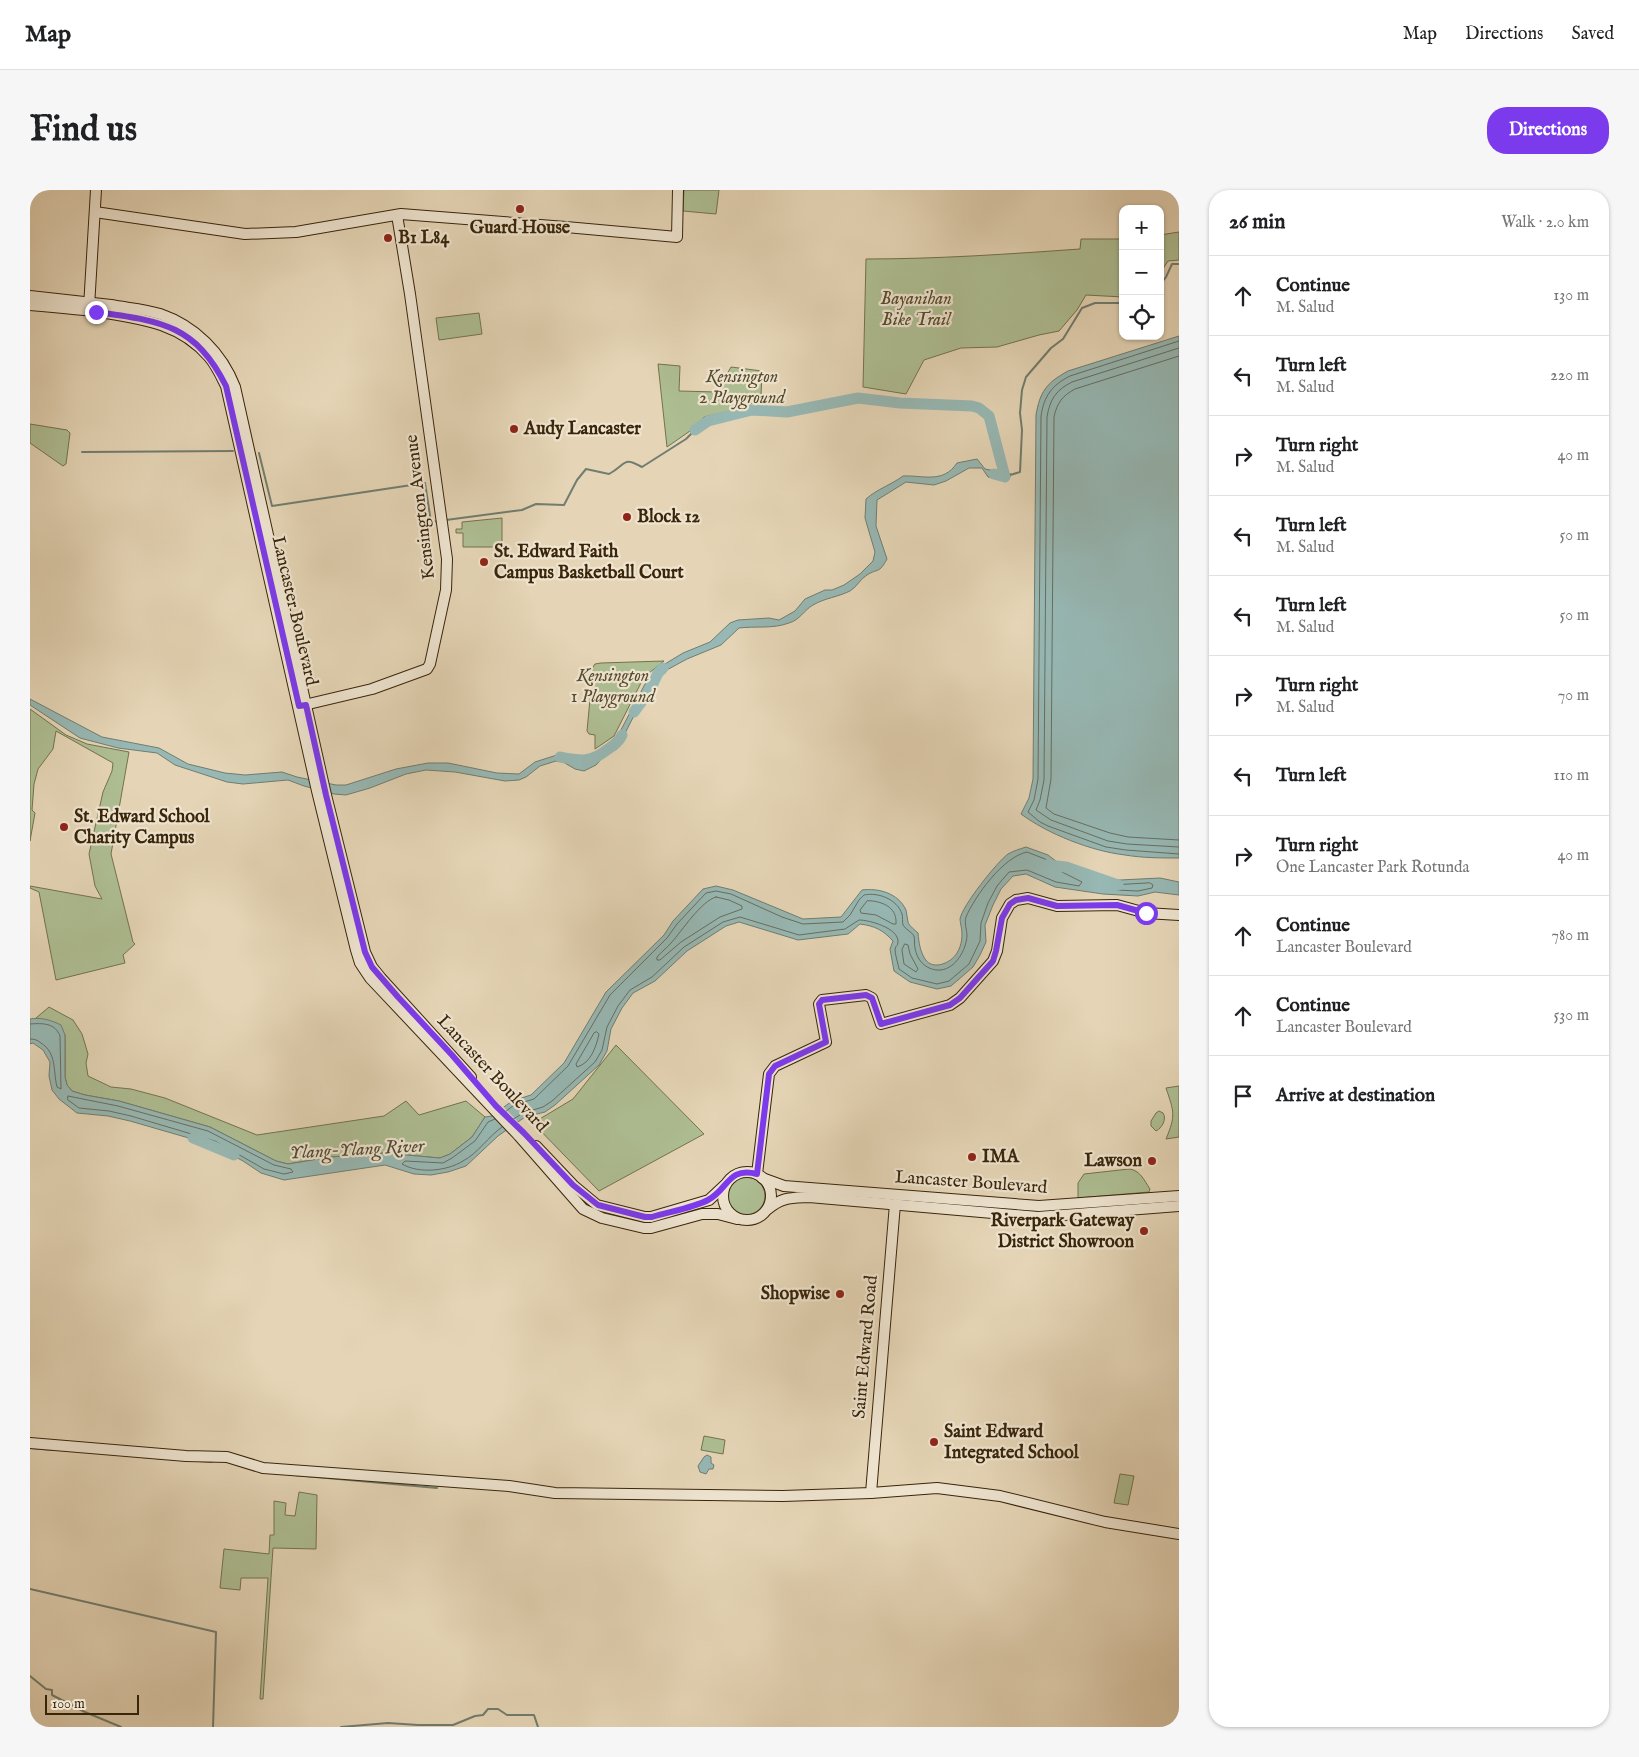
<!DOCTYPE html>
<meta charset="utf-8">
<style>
:root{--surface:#fff;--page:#f6f6f6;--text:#202124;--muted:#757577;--line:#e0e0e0;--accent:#7c3aed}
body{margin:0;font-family:"IM FELL English",serif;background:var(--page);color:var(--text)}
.controls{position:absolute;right:15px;top:15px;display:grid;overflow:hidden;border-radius:10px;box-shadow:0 1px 4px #0004}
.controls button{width:45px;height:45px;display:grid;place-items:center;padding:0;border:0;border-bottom:1px solid var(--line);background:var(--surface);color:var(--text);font:25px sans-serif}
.scale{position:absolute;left:15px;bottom:12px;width:94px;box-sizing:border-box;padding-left:5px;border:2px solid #39250a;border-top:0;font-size:14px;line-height:18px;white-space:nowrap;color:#39250a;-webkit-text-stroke:4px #eee4d0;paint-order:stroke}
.stop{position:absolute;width:15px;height:15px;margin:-11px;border:4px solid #7c3aed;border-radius:50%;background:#fff}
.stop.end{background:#7c3aed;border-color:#fff;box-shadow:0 1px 5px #0008}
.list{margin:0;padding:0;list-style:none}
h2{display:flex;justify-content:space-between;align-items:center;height:65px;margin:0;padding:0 20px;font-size:21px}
h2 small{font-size:16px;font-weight:400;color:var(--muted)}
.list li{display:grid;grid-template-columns:32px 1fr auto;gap:15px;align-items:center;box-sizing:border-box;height:80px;padding:0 20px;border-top:1px solid var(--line)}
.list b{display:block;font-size:19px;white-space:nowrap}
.list p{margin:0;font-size:16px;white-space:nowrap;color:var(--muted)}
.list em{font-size:16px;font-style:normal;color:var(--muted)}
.icon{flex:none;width:28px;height:28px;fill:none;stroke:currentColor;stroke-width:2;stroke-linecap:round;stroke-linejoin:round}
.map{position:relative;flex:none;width:1149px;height:1537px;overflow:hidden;border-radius:20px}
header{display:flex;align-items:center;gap:30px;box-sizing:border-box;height:70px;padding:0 25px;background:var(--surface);border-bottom:1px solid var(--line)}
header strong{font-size:24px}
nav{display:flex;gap:28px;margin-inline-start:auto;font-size:18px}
.intro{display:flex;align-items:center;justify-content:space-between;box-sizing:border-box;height:120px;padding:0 30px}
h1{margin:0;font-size:35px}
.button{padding:12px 22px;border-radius:20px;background:var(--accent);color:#fff;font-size:18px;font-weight:700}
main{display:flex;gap:30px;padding:0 30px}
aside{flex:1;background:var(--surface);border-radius:20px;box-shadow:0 1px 4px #0004}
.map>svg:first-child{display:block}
</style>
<header>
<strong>Map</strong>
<nav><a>Map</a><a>Directions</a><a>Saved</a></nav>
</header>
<div class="intro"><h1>Find us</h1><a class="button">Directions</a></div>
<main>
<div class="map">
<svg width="1149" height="1537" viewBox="0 0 1149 1537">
<rect width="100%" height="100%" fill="#e5d5b6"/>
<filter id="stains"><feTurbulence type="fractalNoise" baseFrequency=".004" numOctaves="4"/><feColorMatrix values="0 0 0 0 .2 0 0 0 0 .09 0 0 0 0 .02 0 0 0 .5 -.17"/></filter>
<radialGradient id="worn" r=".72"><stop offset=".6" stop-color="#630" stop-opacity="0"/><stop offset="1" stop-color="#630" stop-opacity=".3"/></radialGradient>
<g fill="#aebe93" stroke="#74724e">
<path d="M654,0h35l-3,24 -33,-3z"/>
<path d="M1149,42v28l-11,1 -8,12v-38z"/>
<path d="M1051,49h42v58l-37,-2 -9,15 -18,21 -20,4 -42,12 -36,1 -37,12 -18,34 -43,-7 3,-128c72,0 143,-5 214,-10z"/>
<path d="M449,123l3,21 -43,6 -3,-22z"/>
<path d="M628,174l22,2 -1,25 38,1 14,-25 31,4 -1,25 -14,11 -43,10 -14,14 -23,16z"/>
<path d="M0,234l37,6 3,3 -4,31 -3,2 -33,-23z"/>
<path d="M472,328v29h-39v-14h-7v-4h6v-7z"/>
<path d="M634,471l-20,16 -30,59 -19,13v-14l-6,-1 -2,-3 6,-64 2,-3 6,-1z"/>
<path d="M0,519l36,26 21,9 42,8 -18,102 22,88 2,2 -12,11 2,8 -69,17 -17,-88 -9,-4v-2l72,13 -7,-13 -6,-32 14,-62 9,-21 1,-8 -57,-32 -3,18 -15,20 -4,15 -2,26 3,3 -5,28z"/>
<path d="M19,817l24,13 9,14 6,20 -2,9 2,13 23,11 20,2 34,9 92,37 127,-19 22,-15 13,14 47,-14 19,16 -13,20 -22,17 -10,4 -56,-5 -53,4 -43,7 -12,-3 -66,-34 -91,-26 -34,-6 -13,-4 -5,-6 -2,-8v-42l-29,-17z"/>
<path d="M586,855l88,89 -105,57 -66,-68 40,-24z"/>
<path d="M1149,896v51l-13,2c10,-24 8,-27 0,-51z"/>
<path d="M1129,921l4,2c4,6 -1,15 -7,18l-5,-5v-5l5,-8z"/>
<path d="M1099,979c11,1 15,11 21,20l-1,3 -71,6v-15l6,-9z"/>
<circle cx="716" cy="1006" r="19"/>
<path d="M674,1246l21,4 -2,14 -22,-4z"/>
<path d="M1090,1284l14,2 -6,29 -14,-2z"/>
<path d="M269,1302l18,3 -1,54 -43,-1 -10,151h-3l8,-121h-27l-1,12 -20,-2 4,-39 45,5 1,-19h4v-34l12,2 -1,12 10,1z"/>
</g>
<g fill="#97b8b4" stroke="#717d70">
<path d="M1149,146v522c-18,0 -36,0 -54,-3 -34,-4 -77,-21 -104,-41l8,-16 4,-19 3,-364c4,-23 10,-32 32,-44z"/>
<path d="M947,269l8,10 26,5 -2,5 -21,-2 -6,-9h-13l-23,13 -12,4 -28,-3 -29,18 -1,26 11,33c-8,15 -9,9 -20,16 -7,4 -10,12 -17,16 -12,6 -25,7 -37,14 -9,5 -13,15 -24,18 -16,6 -34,3 -50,5l-18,17 -34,14 -24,13 -16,18 -30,59 -14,8 -7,8 -12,6 -9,-2 -12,-7 -7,-1 -16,5 -14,11 -7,3 -14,1 -50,-9 -29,-2 -20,4 -36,14 -24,7 -12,-1 -30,-8 -16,-6 -45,4 -16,-2 -52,-17 -18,-12 -39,-5 -38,-10 -50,-33v-6l72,38 57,11 29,16 37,9 20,2 37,-3 15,5 39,8h10l50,-16 32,-6h20l49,10 22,1 16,-12 25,-8 23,8 8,-2 21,-13 33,-63 15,-17 23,-14 27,-11 20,-19 8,-3 31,-2 10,2 16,-9 10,-12 20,-9h7l12,-5 16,-11 13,-13 2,-9 -10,-34 1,-19c11,-10 25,-14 37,-23 20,-1 40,8 54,-13z"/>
<path d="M996,657l22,8 17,13 23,11 12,2 60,-3 19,4v13l-24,-3 -17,4 -35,-2 -48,-7 -29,-13 -13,2 -12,13 -8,16 -8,20 1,17 -6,13 -7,12 -22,19 -14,3 -27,-7 -16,-11 -4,-22 3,-8c-10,-11 -18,-15 -33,-17l-12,10 -50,6 -59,-18 -13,4 -39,25 -32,30 -22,12 -11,15 -11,21 -4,22 -8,14 -44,40 -10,7 -20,5 -27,19 -32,30 -18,6 -17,3 -17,-1 -29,-9 -101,15 -23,-7 -18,-12 -30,-16 -83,-24 -22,-5 -31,-3 -18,-14 -7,-9 -3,-14 1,-14 -7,-12 -10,-7 -3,1v-25c10,-2 21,1 31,6l4,10v42l2,8 5,6 13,4 34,6 91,26 66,34 12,3 43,-7 53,-4 56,5 10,-4 22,-17 13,-20 7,-1 20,-15 19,-6 33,-32 42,-71 58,-57 9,-14 30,-32 13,-3 17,4 70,29 38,-2 21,-27c17,-2 36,3 44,20 1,4 1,8 2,12 1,4 7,8 10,11 1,10 2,18 7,26 8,12 26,4 32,-6 5,-8 6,-18 4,-27 0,0 -1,-6 -1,-7 2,-13 37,-57 48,-65 5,-3 12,-5 18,-7z"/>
<path d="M677,1265l4,2v6l3,2 -1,4h-4l-3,5 -6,-2 -2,-6 6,-9z"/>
</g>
<path fill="#e5d5b6" d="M472,914l1,2 17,18 -10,7 -19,-19z"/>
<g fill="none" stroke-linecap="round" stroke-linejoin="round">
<g stroke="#686e5f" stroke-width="1">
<path d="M1149,151l-109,35c-18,9 -26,20 -29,40l-3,363 -4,21 -6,12 12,10 8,4 58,21 20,3 53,4"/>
<path d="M1149,158l-107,34c-16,8 -22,17 -25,35l-3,363 -4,20 -4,10 15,10 57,21 19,3 52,3"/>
<path d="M1149,166l-104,33c-13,7 -18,14 -21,28l-3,362 -5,29 8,6 56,19 18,4 51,3"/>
<path d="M1120,693l3,2 -1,3 -14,3 -21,-1 -2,-2 2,-3z"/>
<path d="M686,707l13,3 13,6v3l-22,8 -39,25 -21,18h-3v-3c4,-5 10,-9 14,-14 11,-12 30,-42 45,-46z"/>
<path d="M843,711c13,2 24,8 23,23h-3l-17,-9 -15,-2 -1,-3 7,-9z"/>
<path d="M875,754l3,1 2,9 8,15 -2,3 -12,-8 -2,-14z"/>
<path d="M0,834c13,-1 25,-1 30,12l1,53 -4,-2c-4,-16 0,-34 -16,-44 -4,-3 -6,-4 -11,-4"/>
<path d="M567,842l2,2c-3,13 -8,29 -22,33l-1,-3 18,-31z"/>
<path d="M38,906l50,10 90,25 66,34 17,4 2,3 -9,2 -20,-5 -49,-28 -84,-25 -22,-5 -30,-3 -11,-8z"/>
<path d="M475,922l9,-7 20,-6 34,-33 42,-71 57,-57 10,-14 29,-31 10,-2 15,3 51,23 21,7 40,-2 7,-7 9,-15 5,-5c14,-3 33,4 38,19 1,3 0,8 1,11 3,5 9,7 11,11 1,4 0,8 1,12 2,13 12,23 26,22 15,-2 25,-20 26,-34 0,-6 -3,-13 -1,-19 9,-21 37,-60 61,-65l18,7 17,13 20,10 -3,4 -23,-4 -29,-12 -18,2 -12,14 -9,17 -7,20 -1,18 -11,23 -20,17 -12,3 -25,-6 -13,-9c-1,-6 -4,-14 -4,-20 1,-4 3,-3 3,-7 1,-14 -29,-22 -39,-22l-14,9 -46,6 -59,-18 -17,5 -39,25 -32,30 -22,13 -12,16 -11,21 -5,23 -7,12 -43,39 -9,6 -20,6 -11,7"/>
<path d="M465,929l-7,3 -13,19 -23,17 -9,5 -38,-2 -3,3c17,10 45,7 61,-3 15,-8 25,-24 39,-34"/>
</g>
<g stroke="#717d70" stroke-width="2">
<path d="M1130,95l6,-8 6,-13h7"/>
<path d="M52,262l151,-1"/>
<path d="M229,263l13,53 153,-23 6,39 8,-1"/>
<path d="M980,285l10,-3 2,-42 -2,-17 2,-23 4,-13 25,-29 12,-9 19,-31 13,-5h28"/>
<path d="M416,330l76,-10 14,-6 28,1 13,-25 9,-11 23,5c18,-10 13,-18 33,-7l44,-28 9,-9"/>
<path d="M0,1258l23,2"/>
<path d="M112,1267l25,2"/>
<path d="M169,1271l13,1"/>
<path d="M264,1285l143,13"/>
<path d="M0,1399l186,43 -3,95"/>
<path d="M0,1486l16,13 6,1v5l33,17 36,15"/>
<path d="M311,1537l47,-4 30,2h35l22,-9 8,-1 5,-6h10l9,6h27l4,12"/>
</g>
<g stroke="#97b8b4" stroke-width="11">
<path d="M665,240l13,-9 44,-11 35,2 71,-14 42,5 72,3 7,2 10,8 16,61 -11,-3"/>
<path d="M604,522l16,-22 8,-17 5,-5"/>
<path d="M530,567c21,4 31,6 48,-8 6,-4 11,-7 14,-14"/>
<path d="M1017,675l19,2 52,18"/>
<path d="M163,948l41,17"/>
</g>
<defs>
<g id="secondary">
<path d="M65,22l150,22 51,-2 105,-18 165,13 111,10 1,-47"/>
<path d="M0,106c27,3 54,6 81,9 16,3 33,4 49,9 35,12 62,39 75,73l91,408 39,157 7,15 9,11 90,99"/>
<path d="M0,115c25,2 51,4 76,8 39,6 76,12 103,44 7,8 12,19 17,29l91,405 39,159 4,13 10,15 149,158 64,73 19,9 42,10h7l51,-14h16l19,5"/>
<path d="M59,117l7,-117"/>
<path d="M270,516l72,-17 55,-20 3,-5 16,-74 1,-31 -37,-265 -13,-79"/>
<path d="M506,956l37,39 24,20 48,12h6l58,-17 16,-15"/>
<circle cx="717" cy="1006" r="24"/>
<path d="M727,984l12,-100 6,-8 51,-24 -7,-38 3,-4 44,-5 6,3 9,26 69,-19 10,-7 33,-37 4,-10 5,-33 8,-14 6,-4 12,-2 29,8 60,-1 29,8 33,2"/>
<path d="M732,988l22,8 255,20 140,-10"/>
<path d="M738,1019c14,-12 23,-11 41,-12l229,20 141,-11"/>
<path d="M0,1253l156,13 41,1 36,11 246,18 46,7 228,3 88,-3 66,-5 63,8 105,26 74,12"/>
<path d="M841,1303l24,-289"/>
</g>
</defs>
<use href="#secondary" stroke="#39250a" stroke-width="12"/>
<use href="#secondary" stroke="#eee4d0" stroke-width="10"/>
</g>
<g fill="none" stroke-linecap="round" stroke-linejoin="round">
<path stroke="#7c3aed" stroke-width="6" d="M66,122c64,9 99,12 130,74l73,320 7,-1 20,90 39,157 7,15 26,30 54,58 44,51 28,27 49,52 25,20 47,12h7c16,-5 41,-9 56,-17 20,-10 20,-34 49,-26l12,-100 6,-8 51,-24 -7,-38 3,-4 44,-5 6,3 9,26 69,-19 10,-7 33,-37 3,-10 6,-33 8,-14 6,-4 12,-2 29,8 60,-1 29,8"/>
</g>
<g fill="#8f2418" stroke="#eee4d0" stroke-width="2">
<circle cx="490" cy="19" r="5"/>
<circle cx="358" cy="48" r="5"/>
<circle cx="484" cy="239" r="5"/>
<circle cx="597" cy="327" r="5"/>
<circle cx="454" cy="372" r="5"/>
<circle cx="34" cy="637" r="5"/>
<circle cx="942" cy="967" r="5"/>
<circle cx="1122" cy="971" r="5"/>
<circle cx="1114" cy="1041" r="5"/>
<circle cx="810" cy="1104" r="5"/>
<circle cx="904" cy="1252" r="5"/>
</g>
<g text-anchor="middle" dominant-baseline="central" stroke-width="4.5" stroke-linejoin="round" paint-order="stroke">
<g font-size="18" font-weight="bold" fill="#39250a" stroke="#eee4d0" text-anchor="start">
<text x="490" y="38" text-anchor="middle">Guard House</text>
<text x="368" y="48">B1 L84</text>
<text x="494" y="239">Audy Lancaster</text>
<text x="607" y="327">Block 12</text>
<text x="464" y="362">St. Edward Faith<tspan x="464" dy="21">Campus Basketball Court</tspan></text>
<text x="44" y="627">St. Edward School<tspan x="44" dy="21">Charity Campus</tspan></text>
<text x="952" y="967">IMA</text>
<text x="1112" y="971" text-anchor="end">Lawson</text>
<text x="1104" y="1031" text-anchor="end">Riverpark Gateway<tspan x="1104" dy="21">District Showroon</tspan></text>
<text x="800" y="1104" text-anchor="end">Shopwise</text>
<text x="914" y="1242">Saint Edward<tspan x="914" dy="21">Integrated School</tspan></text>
</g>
<g font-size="18" font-style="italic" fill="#564b2c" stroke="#eee4d0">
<text x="886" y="109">Bayanihan<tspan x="886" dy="21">Bike Trail</tspan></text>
<text x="712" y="187">Kensington<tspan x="712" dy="21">2 Playground</tspan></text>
<text x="583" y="486">Kensington<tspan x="583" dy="21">1 Playground</tspan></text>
</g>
<g font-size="18" fill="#39250a" stroke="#eee4d0">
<text transform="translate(391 317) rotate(-97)">Kensington Avenue</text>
<text transform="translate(264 421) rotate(77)">Lancaster Boulevard</text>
<text transform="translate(462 884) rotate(47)">Lancaster Boulevard</text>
<text transform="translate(941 993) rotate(4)">Lancaster Boulevard</text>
<text transform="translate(836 1157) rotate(-85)">Saint Edward Road</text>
</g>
<g font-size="19" font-style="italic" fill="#504a34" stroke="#eee4d0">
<text transform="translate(327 960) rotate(-3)">Ylang-Ylang River</text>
</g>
</g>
<rect width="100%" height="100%" filter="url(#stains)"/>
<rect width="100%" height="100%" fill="url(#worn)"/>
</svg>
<div class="controls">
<button>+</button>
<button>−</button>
<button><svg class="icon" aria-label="locate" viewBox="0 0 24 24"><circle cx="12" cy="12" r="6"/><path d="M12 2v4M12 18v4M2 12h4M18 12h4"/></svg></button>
</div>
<div class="scale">100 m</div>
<div class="stop" style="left:1116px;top:723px"></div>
<div class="stop end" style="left:66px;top:122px"></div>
</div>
<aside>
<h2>26 min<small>Walk · 2.0 km</small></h2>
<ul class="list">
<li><svg class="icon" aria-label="ahead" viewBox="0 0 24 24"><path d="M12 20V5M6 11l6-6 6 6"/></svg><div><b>Continue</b><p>M. Salud</p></div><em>130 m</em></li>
<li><svg class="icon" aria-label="left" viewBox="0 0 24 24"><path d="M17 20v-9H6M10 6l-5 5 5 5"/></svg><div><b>Turn left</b><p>M. Salud</p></div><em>220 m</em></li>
<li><svg class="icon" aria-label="right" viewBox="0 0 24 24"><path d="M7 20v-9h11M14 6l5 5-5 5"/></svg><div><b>Turn right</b><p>M. Salud</p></div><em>40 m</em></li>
<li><svg class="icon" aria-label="left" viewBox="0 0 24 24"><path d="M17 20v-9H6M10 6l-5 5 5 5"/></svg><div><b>Turn left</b><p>M. Salud</p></div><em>50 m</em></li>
<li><svg class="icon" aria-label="left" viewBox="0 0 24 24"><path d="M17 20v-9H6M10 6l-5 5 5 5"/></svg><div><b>Turn left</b><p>M. Salud</p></div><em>50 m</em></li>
<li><svg class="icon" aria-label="right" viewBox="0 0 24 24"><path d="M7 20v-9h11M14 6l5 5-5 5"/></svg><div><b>Turn right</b><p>M. Salud</p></div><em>70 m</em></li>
<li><svg class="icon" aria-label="left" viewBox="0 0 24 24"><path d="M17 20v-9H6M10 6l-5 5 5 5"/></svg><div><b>Turn left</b></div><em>110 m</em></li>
<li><svg class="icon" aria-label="right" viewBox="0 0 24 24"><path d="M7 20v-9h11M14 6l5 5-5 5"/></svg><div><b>Turn right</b><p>One Lancaster Park Rotunda</p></div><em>40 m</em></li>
<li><svg class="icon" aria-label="ahead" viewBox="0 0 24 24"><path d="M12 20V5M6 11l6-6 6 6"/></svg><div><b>Continue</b><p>Lancaster Boulevard</p></div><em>780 m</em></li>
<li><svg class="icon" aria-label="ahead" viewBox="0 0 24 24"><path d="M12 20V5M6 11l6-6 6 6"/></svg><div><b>Continue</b><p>Lancaster Boulevard</p></div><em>530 m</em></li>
<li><svg class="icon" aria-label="arrive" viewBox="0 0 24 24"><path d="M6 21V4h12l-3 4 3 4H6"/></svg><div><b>Arrive at destination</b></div></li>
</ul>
</aside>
</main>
